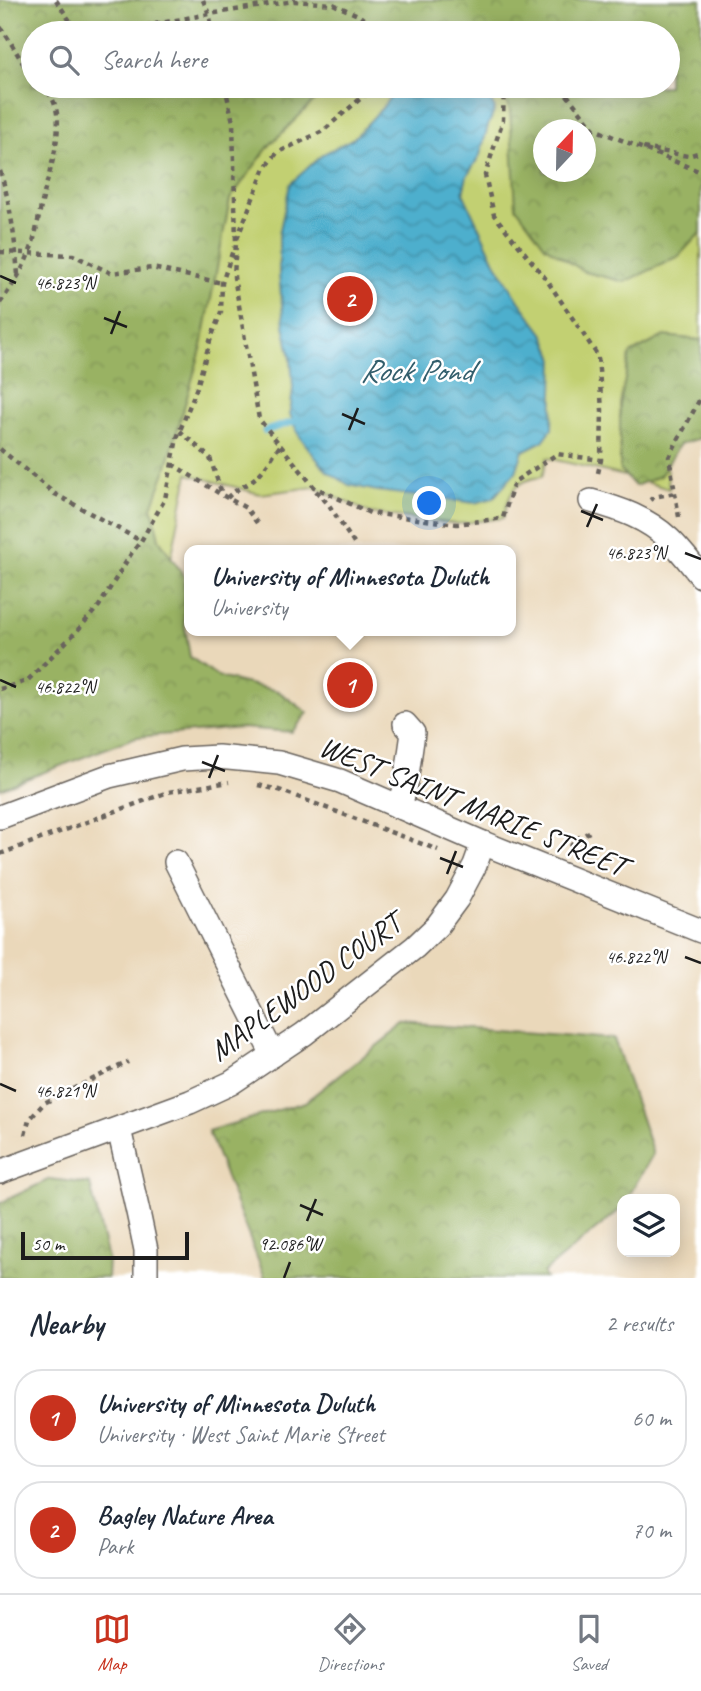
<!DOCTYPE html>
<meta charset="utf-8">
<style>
:root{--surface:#fff;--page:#f2f2f3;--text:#1f2937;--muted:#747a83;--line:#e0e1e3;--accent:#c8321e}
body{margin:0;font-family:Caveat,sans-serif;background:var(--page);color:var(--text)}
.controls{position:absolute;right:21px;bottom:21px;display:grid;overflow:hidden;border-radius:14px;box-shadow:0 4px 18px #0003}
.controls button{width:63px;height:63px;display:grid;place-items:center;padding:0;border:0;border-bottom:2px solid var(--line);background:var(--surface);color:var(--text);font:35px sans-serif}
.compass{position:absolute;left:533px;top:119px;width:63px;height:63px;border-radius:50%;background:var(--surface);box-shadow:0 4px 18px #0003;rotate:22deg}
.scale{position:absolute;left:21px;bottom:18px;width:168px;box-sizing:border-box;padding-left:7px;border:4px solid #1c1c1c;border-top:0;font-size:19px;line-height:24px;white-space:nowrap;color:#1c1c1c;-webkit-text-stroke:5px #fff;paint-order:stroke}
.you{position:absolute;left:430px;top:504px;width:24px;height:24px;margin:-18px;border:5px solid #fff;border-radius:50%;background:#1a73e8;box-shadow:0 0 0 10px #1a73e833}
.badge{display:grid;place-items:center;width:46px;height:46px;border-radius:50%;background:var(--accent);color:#fff;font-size:23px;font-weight:700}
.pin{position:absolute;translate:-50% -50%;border:4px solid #fff;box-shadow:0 2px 7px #0006}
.popup{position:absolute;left:184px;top:545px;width:332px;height:91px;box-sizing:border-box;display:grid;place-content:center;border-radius:14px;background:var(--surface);filter:drop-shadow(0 2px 5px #0005);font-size:23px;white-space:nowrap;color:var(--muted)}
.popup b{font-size:26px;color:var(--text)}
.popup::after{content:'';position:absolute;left:50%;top:100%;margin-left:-14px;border:14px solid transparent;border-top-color:var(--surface)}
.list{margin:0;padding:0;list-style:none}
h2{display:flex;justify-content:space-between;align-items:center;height:91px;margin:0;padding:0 28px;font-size:30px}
h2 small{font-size:23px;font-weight:400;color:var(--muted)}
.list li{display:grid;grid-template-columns:46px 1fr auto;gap:21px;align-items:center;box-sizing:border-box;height:98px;margin:0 14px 14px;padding:0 14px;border:2px solid var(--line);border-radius:28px}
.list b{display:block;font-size:26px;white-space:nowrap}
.list p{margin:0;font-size:23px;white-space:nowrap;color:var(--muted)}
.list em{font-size:23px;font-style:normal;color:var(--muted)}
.icon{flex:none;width:38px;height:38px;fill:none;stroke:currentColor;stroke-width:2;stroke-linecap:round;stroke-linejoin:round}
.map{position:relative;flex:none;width:701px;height:1278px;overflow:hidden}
.search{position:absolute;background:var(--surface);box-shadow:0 4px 18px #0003;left:21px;right:21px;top:21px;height:77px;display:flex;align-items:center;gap:18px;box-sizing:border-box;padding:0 24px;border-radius:38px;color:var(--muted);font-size:26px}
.sheet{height:315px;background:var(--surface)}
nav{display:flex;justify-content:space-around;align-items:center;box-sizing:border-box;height:98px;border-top:2px solid var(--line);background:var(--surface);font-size:19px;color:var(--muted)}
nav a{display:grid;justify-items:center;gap:4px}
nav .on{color:var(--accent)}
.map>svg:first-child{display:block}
</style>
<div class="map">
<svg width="701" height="1278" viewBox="0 0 701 1278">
<defs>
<pattern id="forest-crowns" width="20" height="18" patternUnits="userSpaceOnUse" patternTransform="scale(1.75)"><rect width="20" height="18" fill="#99b264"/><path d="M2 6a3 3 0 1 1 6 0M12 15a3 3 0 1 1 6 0" fill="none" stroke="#839856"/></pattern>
<pattern id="water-waves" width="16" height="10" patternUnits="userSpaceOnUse" patternTransform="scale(1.75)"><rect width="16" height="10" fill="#4eafcd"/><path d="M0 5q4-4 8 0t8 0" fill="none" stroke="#408ea6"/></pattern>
</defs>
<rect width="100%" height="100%" fill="#fff"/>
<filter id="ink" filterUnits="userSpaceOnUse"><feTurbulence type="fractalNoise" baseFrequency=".0143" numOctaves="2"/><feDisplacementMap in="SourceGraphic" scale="14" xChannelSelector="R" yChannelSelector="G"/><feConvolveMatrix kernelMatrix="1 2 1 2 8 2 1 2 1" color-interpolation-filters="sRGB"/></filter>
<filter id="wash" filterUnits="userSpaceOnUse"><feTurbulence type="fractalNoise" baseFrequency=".00686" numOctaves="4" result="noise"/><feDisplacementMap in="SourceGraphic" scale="28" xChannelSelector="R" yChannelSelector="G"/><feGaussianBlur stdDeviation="1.57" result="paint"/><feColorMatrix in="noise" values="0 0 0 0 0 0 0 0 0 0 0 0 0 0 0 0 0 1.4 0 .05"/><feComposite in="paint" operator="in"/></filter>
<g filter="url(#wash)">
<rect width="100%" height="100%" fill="#f7e8d5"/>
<path fill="#ead8ba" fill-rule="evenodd" d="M0,0h701v1278h-701zM33,33h635v53h-635zM544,130h42v42h-42zM189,550h322v81h-322zM622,1199h53v53h-53z"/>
<path fill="#c2d072" stroke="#6f7647" stroke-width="2" fill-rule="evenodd" d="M0,0h701v427l-38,7 6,55 -40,-12 -82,-19 -5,19c-29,3 -32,16 -39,41l-46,6 -87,-11 -56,-26 -54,7 -72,-20 -31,155zM33,33h635v53h-635zM544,130h42v42h-42z"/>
<g fill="url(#forest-crowns)" stroke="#5a6740" stroke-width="2" fill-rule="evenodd">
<path d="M0,0h701v232l-23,25 -53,25 -40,-10 -40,-26 -29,-39 -6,-97 -8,-24h166v-53h-635v53h296l-59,59 -40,54 -28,147 -36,123 -14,38 7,32 25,37v45l6,36 29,20 59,14 30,22 -16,19 -50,-4 -106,9 -136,52zM544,130h42v42h-42z"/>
<path d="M664,336l37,4v98l-21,6 -20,32 -25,10 -15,-16v-66l10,-50z"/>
<path d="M406,1023l208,16 39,115 -26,45h-5v9l-79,65 3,5h-281l-57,-147 97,-29z"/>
<path d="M50,1179l40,5 18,75 -1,19h-107v-75z"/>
</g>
<path fill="url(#water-waves)" stroke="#356674" stroke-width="2" d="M398,86h78l10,5 9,18 -7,17 -8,29 -13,21 -4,17 32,69 24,39 26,35 9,23 -2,70 -9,12 -20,10 -7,21 -23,26 -18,5 -98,-12 -28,-6 -22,-14 -12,-14 -17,-23 -8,-20 3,-26 -2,-29 -7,-34 -5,-50v-41l11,-50 33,-30 31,-16 28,-30z"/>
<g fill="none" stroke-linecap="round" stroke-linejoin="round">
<path stroke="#4eafcd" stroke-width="7" d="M265,431l28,-9"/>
</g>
</g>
<g filter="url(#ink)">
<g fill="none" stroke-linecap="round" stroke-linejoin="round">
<defs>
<g id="minor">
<path d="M591,501c29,8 56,17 78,38 12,11 22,25 32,37"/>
<path d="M399,807l6,-18 8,-56 -8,-9"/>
<path d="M0,817l109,-41 73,-17 36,-2 61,6 61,18 143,62 218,88"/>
<path d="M176,862l97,193"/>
<path d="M119,1129l19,83 8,38v28"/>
<path d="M0,1172l190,-70 41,-19 73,-49 111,-87 22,-21 20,-27 18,-34 8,-22"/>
</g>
</defs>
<use href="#minor" stroke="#69635d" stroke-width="26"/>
<g stroke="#69635d" stroke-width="4.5" stroke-dasharray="5 5" stroke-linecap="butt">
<path d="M56,0l20,30 18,3"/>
<path d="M203,0l6,14 4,19"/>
<path d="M0,27c13,16 20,35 33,50"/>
<path d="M106,33l103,-19 85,-13 39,3 25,11 25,18"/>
<path d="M225,86l8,36 3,120 -2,35 25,142 55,68 56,26 87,11 46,-6 11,-36 43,-28 44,6 1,-50 -4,-54 -52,-77 -52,-64 -9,-40 18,-55 1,-34"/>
<path d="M509,86l55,5 30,38 107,43"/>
<path d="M643,148l45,8 13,-4"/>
<path d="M0,171c11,34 15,69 18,104"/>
<path d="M237,239l27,-69 13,-17 46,-22 52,-45"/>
<path d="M0,252l73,3 38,18 41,-5 70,15"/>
<path d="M0,303c11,-15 21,-30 28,-47 8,-17 10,-39 15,-58 7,-32 30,-87 -1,-112"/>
<path d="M180,431l30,27 12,36"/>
<path d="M0,449l55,45 86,47"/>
<path d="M172,464l50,31 24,13 11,15"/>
<path d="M598,473l3,-13"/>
<path d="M316,491l13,14 26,40"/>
<path d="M227,498c8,-9 19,-12 28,-20 10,-8 17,-22 25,-32"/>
<path d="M650,500l4,-3 21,-4"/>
<path d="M679,517l-10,-60 32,-60"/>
<path d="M0,689l27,-8 49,-49 23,-26 32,-52 10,-13 24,-42 12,-61 20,-51 13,-46 11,-29 1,-29 12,-36"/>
<path d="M258,785l21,5 159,60"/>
<path d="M571,847l2,-6 18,-10"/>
<path d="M0,854l168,-62 61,-10"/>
<path d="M25,1135l4,-15 15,-17 84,-41"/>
</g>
<use href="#minor" stroke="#fff" stroke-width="23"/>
</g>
</g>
<path fill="none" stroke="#1c1c1c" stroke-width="2.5" d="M0,276l16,7M104,318l23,9M111,334l9,-23M342,414l23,10M349,430l9,-22M581,511l22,9M587,527l10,-23M685,553l16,6M0,680l16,7M202,762l23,9M209,778l9,-23M440,858l23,9M447,874l9,-23M685,957l16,6M0,1084l16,7M300,1205l23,10M307,1221l9,-22M284,1278l6,-16"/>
<g text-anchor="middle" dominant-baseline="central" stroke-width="5" stroke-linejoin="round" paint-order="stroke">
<g font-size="30" fill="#1c1c1c" stroke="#fff">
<text transform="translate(473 806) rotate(22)">WEST SAINT MARIE STREET</text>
<text transform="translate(305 987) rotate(-36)">MAPLEWOOD COURT</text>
</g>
<g font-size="32" font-style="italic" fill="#325e6c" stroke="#fff">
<text x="416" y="370">Rock Pond</text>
</g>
</g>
<g font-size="18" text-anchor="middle" fill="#1c1c1c" stroke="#fff" stroke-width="5" stroke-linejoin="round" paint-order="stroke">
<text x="65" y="289">46.823°N</text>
<text x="636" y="559">46.823°N</text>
<text x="65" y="693">46.822°N</text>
<text x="636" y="963">46.822°N</text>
<text x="65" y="1097">46.821°N</text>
<text x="290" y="1250">92.086°W</text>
</g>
</svg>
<div class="controls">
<button><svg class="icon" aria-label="layers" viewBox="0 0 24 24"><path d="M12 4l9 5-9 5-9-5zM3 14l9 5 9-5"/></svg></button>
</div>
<svg class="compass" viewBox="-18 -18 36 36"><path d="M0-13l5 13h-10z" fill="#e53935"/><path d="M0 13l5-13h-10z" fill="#747a83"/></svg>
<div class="scale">50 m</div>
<div class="you"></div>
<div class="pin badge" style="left:350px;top:685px">1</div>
<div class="popup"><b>University of Minnesota Duluth</b>University</div>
<div class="pin badge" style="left:350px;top:299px">2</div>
<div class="search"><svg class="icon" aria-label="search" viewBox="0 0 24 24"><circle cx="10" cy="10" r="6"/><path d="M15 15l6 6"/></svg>Search here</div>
</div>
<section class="sheet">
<h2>Nearby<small>2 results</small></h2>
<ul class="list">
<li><span class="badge">1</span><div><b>University of Minnesota Duluth</b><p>University · West Saint Marie Street</p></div><em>60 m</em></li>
<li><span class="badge">2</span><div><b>Bagley Nature Area</b><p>Park</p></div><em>70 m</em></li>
</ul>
</section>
<nav>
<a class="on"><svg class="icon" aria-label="map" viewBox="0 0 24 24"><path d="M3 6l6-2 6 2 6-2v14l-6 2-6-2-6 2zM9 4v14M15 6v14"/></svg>Map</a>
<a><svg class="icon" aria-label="directions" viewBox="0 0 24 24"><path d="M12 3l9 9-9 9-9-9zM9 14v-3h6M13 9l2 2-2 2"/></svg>Directions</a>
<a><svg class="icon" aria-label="saved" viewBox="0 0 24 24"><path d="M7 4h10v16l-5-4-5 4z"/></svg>Saved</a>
</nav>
